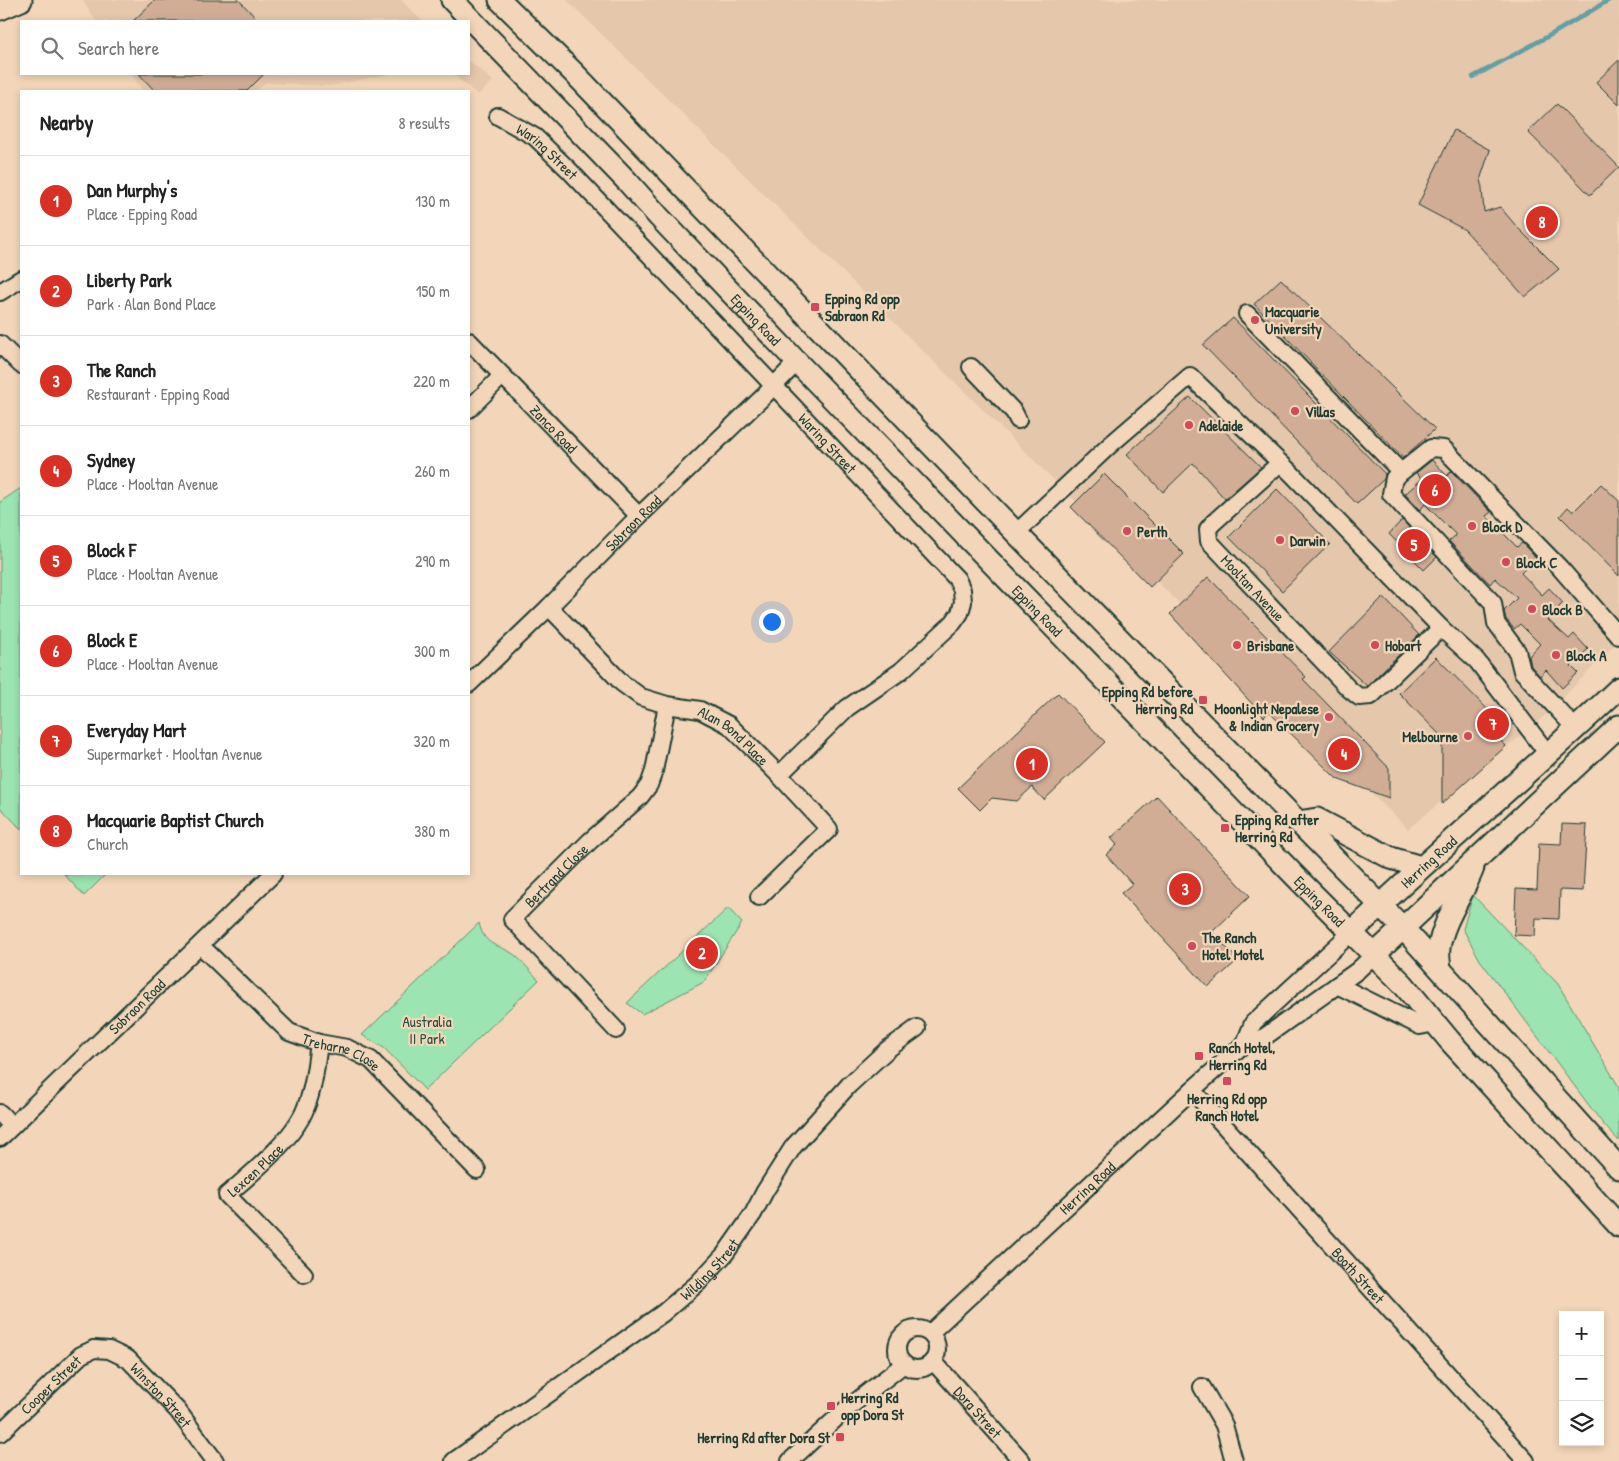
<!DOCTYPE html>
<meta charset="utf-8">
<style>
:root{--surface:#fff;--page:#f6f6f6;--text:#222;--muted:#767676;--line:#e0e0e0;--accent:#d93025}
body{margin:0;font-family:"Patrick Hand",sans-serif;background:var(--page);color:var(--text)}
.controls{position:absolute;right:15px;bottom:15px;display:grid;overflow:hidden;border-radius:0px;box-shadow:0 2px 8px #0003}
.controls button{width:45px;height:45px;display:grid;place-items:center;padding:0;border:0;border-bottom:1px solid var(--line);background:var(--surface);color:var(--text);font:25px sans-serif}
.you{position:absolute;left:771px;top:621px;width:18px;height:18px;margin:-12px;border:4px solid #fff;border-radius:50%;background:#1a73e8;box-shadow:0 0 0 8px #1a73e833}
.badge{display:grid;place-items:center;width:32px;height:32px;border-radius:50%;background:var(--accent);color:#fff;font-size:16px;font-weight:700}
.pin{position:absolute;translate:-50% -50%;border:2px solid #fff;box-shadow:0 1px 5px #0006}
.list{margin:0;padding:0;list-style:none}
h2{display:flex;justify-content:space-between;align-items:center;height:65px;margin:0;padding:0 20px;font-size:21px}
h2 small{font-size:16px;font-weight:400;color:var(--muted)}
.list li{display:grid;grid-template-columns:32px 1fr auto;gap:15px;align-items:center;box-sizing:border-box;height:90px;padding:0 20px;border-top:1px solid var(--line)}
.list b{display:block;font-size:19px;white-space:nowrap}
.list p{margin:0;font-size:16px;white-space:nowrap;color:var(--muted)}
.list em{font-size:16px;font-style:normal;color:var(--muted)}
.icon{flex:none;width:28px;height:28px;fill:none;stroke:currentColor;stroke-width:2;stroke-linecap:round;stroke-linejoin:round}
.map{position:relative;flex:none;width:1619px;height:1461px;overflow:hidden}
.search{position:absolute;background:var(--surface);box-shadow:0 2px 8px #0003;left:20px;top:20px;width:450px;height:55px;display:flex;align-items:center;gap:12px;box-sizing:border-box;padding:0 18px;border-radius:0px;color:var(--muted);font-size:19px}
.panel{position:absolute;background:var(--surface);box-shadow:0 2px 8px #0003;left:20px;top:90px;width:450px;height:785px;border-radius:0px}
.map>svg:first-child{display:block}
</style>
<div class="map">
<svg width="1619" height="1461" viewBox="0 0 1619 1461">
<rect width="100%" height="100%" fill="#f3d6b9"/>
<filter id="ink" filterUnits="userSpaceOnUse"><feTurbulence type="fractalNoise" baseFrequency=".02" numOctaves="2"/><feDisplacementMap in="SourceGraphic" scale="10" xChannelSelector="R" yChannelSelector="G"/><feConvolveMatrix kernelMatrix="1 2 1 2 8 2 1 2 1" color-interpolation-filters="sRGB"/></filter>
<g filter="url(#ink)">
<g fill="#e5c7ac">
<path d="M82,0h319l21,21h-326z"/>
<path d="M567,0h1052v640l-71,73 -140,116z"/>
<path d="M469,61l24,20 -15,14 -25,-21h16z"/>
<path d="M131,74h258l-59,12 -65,-3 -9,8h-113z"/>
</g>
<g fill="#9ce4b1" stroke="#5e9072">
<path d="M21,488v341l-21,-22v-305z"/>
<path d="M64,874h42l-22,22z"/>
<path d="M1473,895l85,89 61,103v54l-16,-17 -123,-164 -17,-31z"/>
<path d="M728,908l14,15 -38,59 -62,32 -15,-11z"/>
<path d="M479,923c6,26 21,20 37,33 8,7 15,16 23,24l-114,110 -41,-42 -22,-13z"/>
</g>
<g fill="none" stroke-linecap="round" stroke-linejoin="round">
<path stroke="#639ea5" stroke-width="4.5" d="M1473,77l81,-44 55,-33"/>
</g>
<g fill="#d1ad96" stroke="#1f3d34">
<path d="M155,0h84l20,21h-126z"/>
<path d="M1619,60v45l-23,-23z"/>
<path d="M139,74h125l-17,17h-92z"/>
<path d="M1557,104l62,63 -29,28 -62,-63z"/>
<path d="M1454,130l36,20 -9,27 3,35 16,-5 17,20 42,42 -34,28 -60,-67 -47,-25z"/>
<path d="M1281,279l154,150 -32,29 -149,-154z"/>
<path d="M1233,318l152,156 -1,5 -27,25 -154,-159z"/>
<path d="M1190,397l71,70 -36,32 -32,-36 -30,29 -36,-38z"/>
<path d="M1432,460l15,16 4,-5 40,41 -5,4 31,31 5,-4 14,15 -15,15 21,22 7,-7 14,15 -16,16 22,20 5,-5 14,15 -17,17 7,7 -16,15 -16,-18 -6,6 -9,-10 -2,-10 11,-12 -20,-20 -6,5 -8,-10 -2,-8 13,-13 -22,-20 -5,6 -41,-43 7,-6 -31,-31 -5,6 -15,-16 17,-15 -6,-6z"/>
<path d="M1104,474l80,80 -34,33 -79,-80z"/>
<path d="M1601,484l18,17v75l-59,-60 8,-9 5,5z"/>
<path d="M1277,489l53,55 -48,47 -53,-54z"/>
<path d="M1402,520l35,37 -13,13 -35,-36z"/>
<path d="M1208,577l98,100 -3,2 86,89v30l-52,-19 -68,-67 -5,5 -94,-103z"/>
<path d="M1383,597l36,38 -52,51 -38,-34z"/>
<path d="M1436,657l60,61 -9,8 19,20 -64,58v-67l-43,-44z"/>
<path d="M1058,693l47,49 -61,58 -12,-13 -15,14 -25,-3 -12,12 -22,-22z"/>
<path d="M1157,796l93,100 -38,36 26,28 -30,27 -87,-94 11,-9 -26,-29 11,-10 -6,-7z"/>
<path d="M1562,824l25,1 -4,66 -23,-1 -1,29 -23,-1 -1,18 -21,-1 2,-46 21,1 2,-47 22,1z"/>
</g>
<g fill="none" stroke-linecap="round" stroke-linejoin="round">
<defs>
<g id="minor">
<path id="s1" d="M498,116l37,21 34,33 388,409 5,11 1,12 -3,11 -7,10 -52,48 -54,37 -68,67"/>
<path d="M0,292l21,-13"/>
<path d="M1247,314l153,157"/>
<path id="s2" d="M469,341l170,175"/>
<path d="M0,344l21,21"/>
<path d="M971,367l43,45 4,8"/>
<path d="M469,409l33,-33"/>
<path id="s3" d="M1280,463l-67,60 -5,6 1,12 140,148 10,8 12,-1 70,-68"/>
<path d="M1016,533l94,-88 80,-69 101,97 150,155 36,33 71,93"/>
<path id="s4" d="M549,607l73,76 19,14 26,8 33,5 29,15 50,50 50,54 -70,68"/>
<path id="s5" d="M469,684l80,-77 90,-91 125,-120 33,-34"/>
<path d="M1576,729l-54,-58 -5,-20 -21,-28 -3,-20 -102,-109 3,-16 37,-30 13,1 116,119 59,68"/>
<path id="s6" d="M200,945l89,87 30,11 28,5 24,12 106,110"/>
<path d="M1337,985l83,41 15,-3"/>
<path id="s7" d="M616,1030l-104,-111 78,-78 50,-44 9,-12 5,-14 13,-66"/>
<path d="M1245,1043l18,-5 94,-67 17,-16"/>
<path id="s8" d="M1192,1090l334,371"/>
<path d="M0,1113l12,13"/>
<path id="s9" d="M0,1138l273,-264"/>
<path id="s10" d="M304,1274l-77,-79c25,-22 68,-57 79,-88 8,-20 10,-42 13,-64"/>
<circle cx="917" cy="1349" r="20"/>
<path id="s11" d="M930,1333l262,-243 53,-47 8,-20 99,-91"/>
<path id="s12" d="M94,1349l15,1 19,9 50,52 37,50"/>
<path id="s13" d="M933,1361l89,100"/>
<path d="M1202,1387l22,38 10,36"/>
<path id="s14" d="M0,1433l81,-78 13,-6"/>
<path id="s15" d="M454,1461l209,-148 35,-30 27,-29 28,-40 12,-23 28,-44 56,-62 39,-36 29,-21"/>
<path d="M790,1461l54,-50 60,-47"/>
</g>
<g id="major">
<path id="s16" d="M452,0l175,181 32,36 138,145 501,517 105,105 47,57 169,185"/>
<path d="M500,0l74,73 442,460 282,289 105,106 216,240"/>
<path d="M0,9l21,-9"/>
<path d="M1298,822l19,-3 74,39 30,9"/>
<path id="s17" d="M1352,932c87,-83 180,-161 267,-244"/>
<path d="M1374,955l245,-229"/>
<path d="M1440,968c-1,-7 -2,-14 -1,-20 4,-28 24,-53 34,-80"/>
</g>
</defs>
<use href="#minor" stroke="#1f3d34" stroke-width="20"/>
<use href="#major" stroke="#1f3d34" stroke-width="25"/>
<use href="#minor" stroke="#f3d6b9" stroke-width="16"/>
<use href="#major" stroke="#f3d6b9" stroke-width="21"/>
</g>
</g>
<g fill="#d1495b" stroke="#f3d6b9" stroke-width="2">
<rect x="810" y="302" width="10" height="10" rx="2.5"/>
<circle cx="1255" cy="320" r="5"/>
<circle cx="1295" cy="411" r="5"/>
<circle cx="1189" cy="425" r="5"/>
<circle cx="1472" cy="526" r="5"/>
<circle cx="1127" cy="531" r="5"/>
<circle cx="1280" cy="540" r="5"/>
<circle cx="1506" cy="562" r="5"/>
<circle cx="1532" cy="609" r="5"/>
<circle cx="1237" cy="645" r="5"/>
<circle cx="1375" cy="645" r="5"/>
<circle cx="1556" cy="655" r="5"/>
<rect x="1198" y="695" width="10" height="10" rx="2.5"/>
<circle cx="1329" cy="717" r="5"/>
<circle cx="1468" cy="736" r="5"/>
<rect x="1220" y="823" width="10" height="10" rx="2.5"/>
<circle cx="1192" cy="946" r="5"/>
<rect x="1194" y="1051" width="10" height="10" rx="2.5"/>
<rect x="1222" y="1076" width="10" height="10" rx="2.5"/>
<rect x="826" y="1401" width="10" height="10" rx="2.5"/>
<rect x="835" y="1432" width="10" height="10" rx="2.5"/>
</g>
<g text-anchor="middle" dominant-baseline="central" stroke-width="4.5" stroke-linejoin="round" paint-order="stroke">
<g font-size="15" fill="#1f3d34" stroke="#f3d6b9">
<text stroke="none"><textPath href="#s1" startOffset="61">Waring Street</textPath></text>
<text stroke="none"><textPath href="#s16" startOffset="441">Epping Road</textPath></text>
<text stroke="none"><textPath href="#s2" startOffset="122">Zanco Road</textPath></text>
<text stroke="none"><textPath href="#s1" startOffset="466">Waring Street</textPath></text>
<text stroke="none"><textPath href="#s5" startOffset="230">Sobraon Road</textPath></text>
<text stroke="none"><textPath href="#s3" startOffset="174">Mooltan Avenue</textPath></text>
<text stroke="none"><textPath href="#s16" startOffset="846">Epping Road</textPath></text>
<text stroke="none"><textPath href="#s4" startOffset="232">Alan Bond Place</textPath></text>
<text stroke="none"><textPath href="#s17" startOffset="104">Herring Road</textPath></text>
<text stroke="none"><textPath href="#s7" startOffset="214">Bertrand Close</textPath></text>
<text stroke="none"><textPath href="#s16" startOffset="1251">Epping Road</textPath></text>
<text stroke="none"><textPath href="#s9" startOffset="190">Sobraon Road</textPath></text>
<text stroke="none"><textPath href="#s6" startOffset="181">Treharne Close</textPath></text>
<text stroke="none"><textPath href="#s10" startOffset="148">Lexcen Place</textPath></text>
<text stroke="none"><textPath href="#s11" startOffset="214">Herring Road</textPath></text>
<text stroke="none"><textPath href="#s15" startOffset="320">Wilding Street</textPath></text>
<text stroke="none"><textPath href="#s8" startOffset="249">Booth Street</textPath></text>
<text stroke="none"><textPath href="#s14" startOffset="70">Cooper Street</textPath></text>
<text stroke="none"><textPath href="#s12" startOffset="85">Winston Street</textPath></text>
<text stroke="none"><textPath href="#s13" startOffset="68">Dora Street</textPath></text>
</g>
<g font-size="15" font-weight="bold" fill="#1f3d34" stroke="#f3d6b9" text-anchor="start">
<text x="825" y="298">Epping Rd opp<tspan x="825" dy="17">Sabraon Rd</tspan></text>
<text x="1265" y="311">Macquarie<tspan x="1265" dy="17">University</tspan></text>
<text x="1305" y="411">Villas</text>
<text x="1199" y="425">Adelaide</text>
<text x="1482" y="526">Block D</text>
<text x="1137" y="531">Perth</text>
<text x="1290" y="540">Darwin</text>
<text x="1516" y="562">Block C</text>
<text x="1542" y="609">Block B</text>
<text x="1247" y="645">Brisbane</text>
<text x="1385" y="645">Hobart</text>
<text x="1566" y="655">Block A</text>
<text x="1193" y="691" text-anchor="end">Epping Rd before<tspan x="1193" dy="17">Herring Rd</tspan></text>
<text x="1319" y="708" text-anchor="end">Moonlight Nepalese<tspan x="1319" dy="17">&amp; Indian Grocery</tspan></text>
<text x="1458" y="736" text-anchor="end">Melbourne</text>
<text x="1235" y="819">Epping Rd after<tspan x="1235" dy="17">Herring Rd</tspan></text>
<text x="1202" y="937">The Ranch<tspan x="1202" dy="17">Hotel Motel</tspan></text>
<text x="1209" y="1047">Ranch Hotel,<tspan x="1209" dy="17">Herring Rd</tspan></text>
<text x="1227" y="1098" text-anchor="middle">Herring Rd opp<tspan x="1227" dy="17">Ranch Hotel</tspan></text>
<text x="841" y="1397">Herring Rd<tspan x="841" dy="17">opp Dora St</tspan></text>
<text x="830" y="1437" text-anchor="end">Herring Rd after Dora St</text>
</g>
<g font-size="15" fill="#2c4e40" stroke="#f3d6b9">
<text x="427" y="1021">Australia<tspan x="427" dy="17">II Park</tspan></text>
</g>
</g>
</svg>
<div class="controls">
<button>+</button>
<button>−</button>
<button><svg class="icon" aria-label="layers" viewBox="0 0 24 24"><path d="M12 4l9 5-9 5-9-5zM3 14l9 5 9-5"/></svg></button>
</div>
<div class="you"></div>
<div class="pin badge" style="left:1032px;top:764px">1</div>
<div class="pin badge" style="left:702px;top:953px">2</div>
<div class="pin badge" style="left:1185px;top:889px">3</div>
<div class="pin badge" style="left:1344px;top:754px">4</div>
<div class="pin badge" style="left:1414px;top:545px">5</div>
<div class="pin badge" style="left:1435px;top:490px">6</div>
<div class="pin badge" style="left:1493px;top:724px">7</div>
<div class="pin badge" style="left:1542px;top:222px">8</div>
<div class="search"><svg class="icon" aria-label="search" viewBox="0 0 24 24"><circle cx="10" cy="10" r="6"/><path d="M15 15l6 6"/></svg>Search here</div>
<section class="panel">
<h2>Nearby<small>8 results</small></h2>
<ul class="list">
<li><span class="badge">1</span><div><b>Dan Murphy's</b><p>Place · Epping Road</p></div><em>130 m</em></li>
<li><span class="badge">2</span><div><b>Liberty Park</b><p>Park · Alan Bond Place</p></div><em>150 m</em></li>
<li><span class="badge">3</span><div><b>The Ranch</b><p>Restaurant · Epping Road</p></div><em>220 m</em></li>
<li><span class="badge">4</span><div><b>Sydney</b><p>Place · Mooltan Avenue</p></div><em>260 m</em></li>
<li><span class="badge">5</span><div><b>Block F</b><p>Place · Mooltan Avenue</p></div><em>290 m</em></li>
<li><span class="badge">6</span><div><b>Block E</b><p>Place · Mooltan Avenue</p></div><em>300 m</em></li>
<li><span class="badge">7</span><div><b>Everyday Mart</b><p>Supermarket · Mooltan Avenue</p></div><em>320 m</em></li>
<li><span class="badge">8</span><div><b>Macquarie Baptist Church</b><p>Church</p></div><em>380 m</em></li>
</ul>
</section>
</div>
